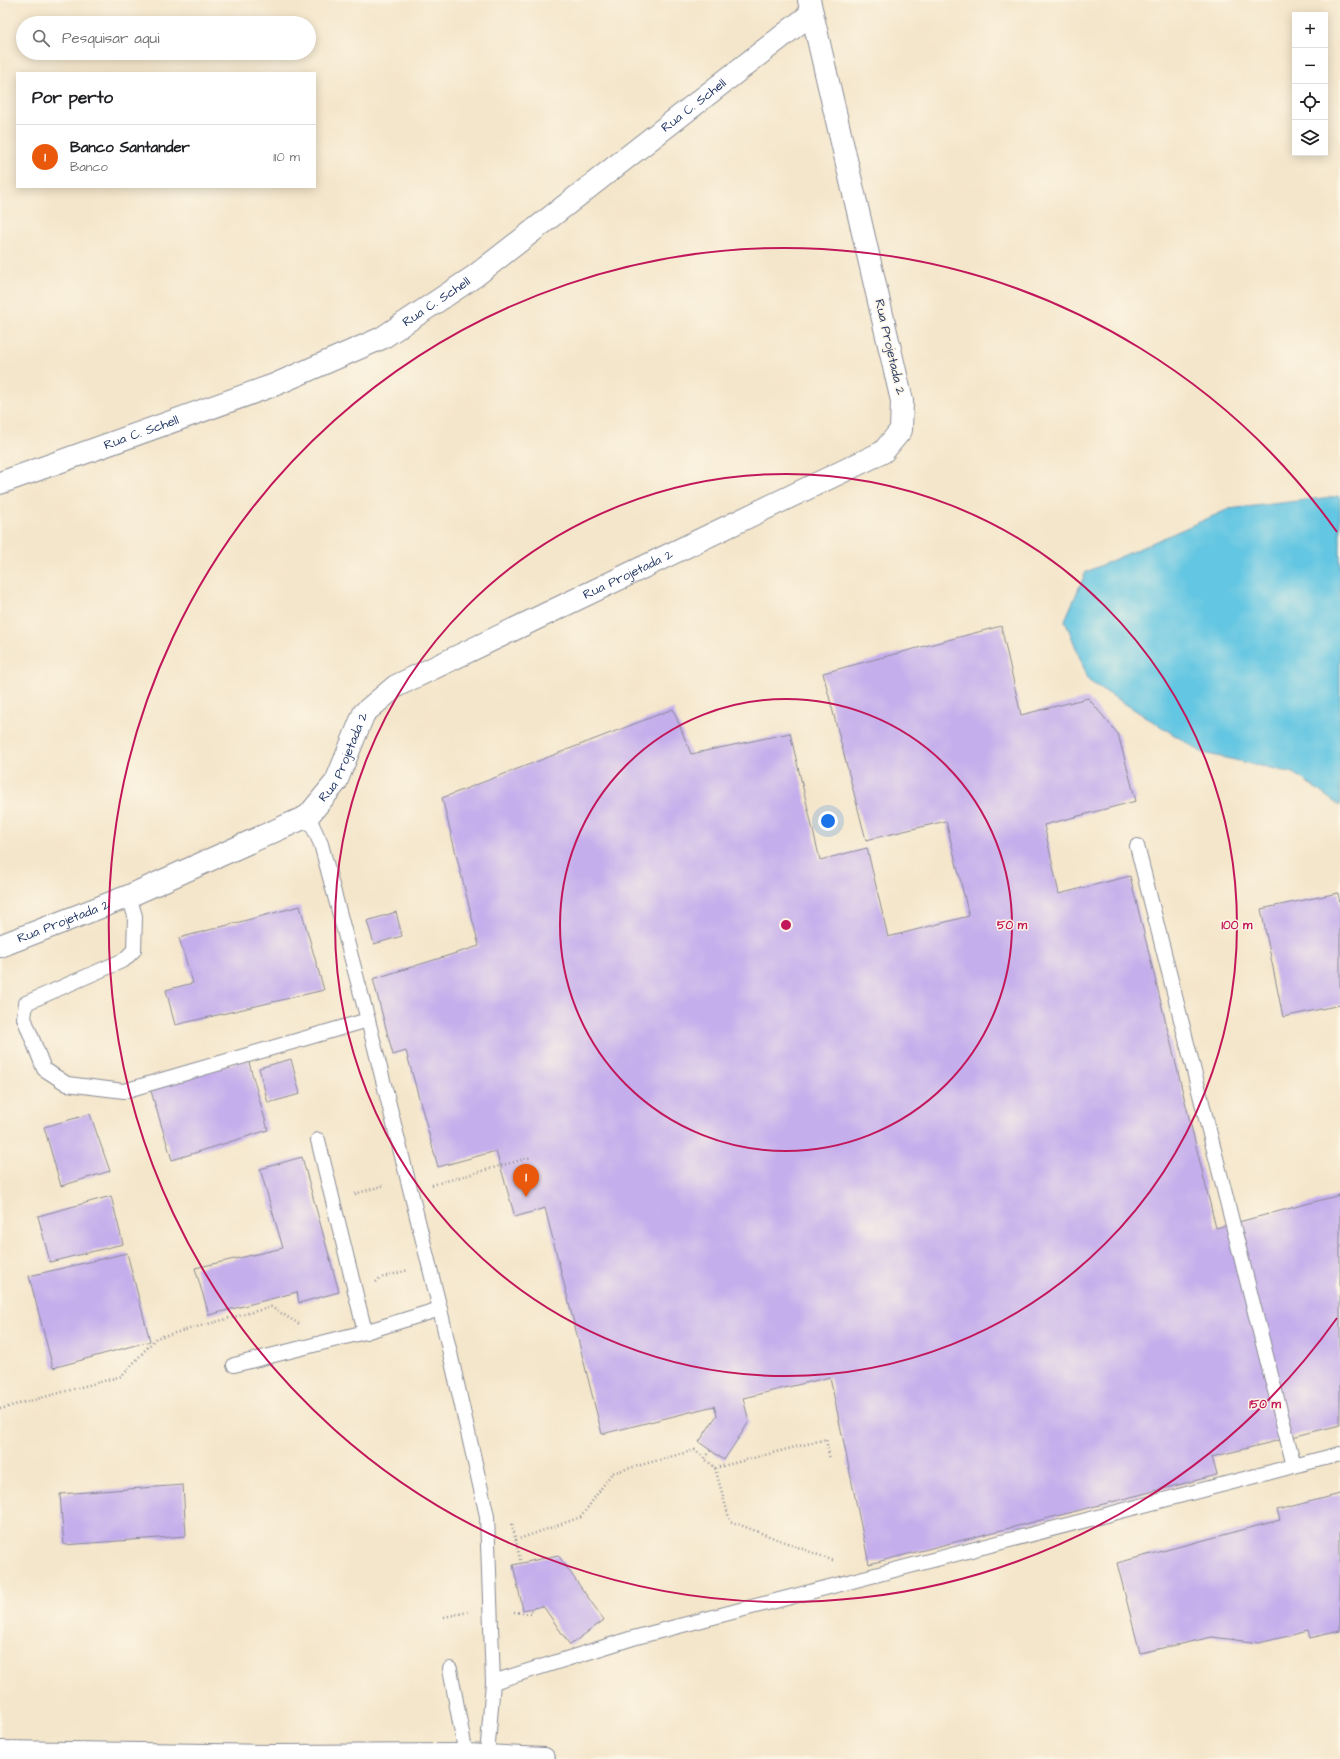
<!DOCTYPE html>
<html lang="pt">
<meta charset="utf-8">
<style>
:root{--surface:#fff;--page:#f6f6f6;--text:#202124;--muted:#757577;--line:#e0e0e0;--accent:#ea580c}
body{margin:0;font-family:"Architects Daughter",sans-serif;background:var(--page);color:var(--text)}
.controls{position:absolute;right:12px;top:12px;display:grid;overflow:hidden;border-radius:0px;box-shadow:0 2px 10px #0003}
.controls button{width:36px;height:36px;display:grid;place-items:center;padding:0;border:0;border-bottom:1px solid var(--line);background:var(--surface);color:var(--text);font:20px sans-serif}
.you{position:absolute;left:828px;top:821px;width:14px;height:14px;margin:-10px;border:3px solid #fff;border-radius:50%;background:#1a73e8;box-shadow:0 0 0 6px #1a73e833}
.badge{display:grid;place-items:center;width:26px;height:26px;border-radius:50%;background:var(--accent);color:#fff;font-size:13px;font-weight:700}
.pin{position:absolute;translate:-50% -33px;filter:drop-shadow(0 1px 2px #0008)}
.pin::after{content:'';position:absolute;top:21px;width:14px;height:12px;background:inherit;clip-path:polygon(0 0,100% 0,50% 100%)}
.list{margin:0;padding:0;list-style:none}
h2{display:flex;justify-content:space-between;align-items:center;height:52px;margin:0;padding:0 16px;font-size:17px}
h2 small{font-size:13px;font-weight:400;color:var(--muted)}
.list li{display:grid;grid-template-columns:26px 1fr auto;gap:12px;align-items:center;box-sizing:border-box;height:64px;padding:0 16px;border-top:1px solid var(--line)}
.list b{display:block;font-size:15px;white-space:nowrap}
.list p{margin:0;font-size:13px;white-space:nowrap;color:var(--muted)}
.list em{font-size:13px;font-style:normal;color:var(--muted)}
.icon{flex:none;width:22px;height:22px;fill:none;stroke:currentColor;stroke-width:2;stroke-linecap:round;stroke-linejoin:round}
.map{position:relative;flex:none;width:1340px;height:1759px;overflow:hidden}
.search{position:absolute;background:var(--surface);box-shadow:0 2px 10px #0003;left:16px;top:16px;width:300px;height:44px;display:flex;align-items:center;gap:10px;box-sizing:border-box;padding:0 14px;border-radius:22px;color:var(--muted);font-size:15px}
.panel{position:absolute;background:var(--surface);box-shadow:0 2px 10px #0003;left:16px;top:72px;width:300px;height:116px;border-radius:0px}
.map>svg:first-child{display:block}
</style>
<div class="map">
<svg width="1340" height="1759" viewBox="0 0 1340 1759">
<rect width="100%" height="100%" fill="#fcf5e5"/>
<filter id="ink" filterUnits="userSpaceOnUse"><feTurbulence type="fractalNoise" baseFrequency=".025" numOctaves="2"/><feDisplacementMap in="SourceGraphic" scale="8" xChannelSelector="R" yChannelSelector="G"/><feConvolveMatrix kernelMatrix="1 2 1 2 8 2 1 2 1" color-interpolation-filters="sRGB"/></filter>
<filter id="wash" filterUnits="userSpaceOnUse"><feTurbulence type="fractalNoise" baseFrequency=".012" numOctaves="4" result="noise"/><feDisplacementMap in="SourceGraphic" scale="16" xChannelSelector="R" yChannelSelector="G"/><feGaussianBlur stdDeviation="0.9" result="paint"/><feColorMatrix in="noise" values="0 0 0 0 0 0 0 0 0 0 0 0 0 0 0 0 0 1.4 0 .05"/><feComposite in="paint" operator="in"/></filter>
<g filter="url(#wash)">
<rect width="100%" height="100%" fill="#f4e6cb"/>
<path fill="#64c6e2" stroke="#407aa0" d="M1340,496v310l-46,-33 -91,-20 -114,-72 -24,-61 21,-48 143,-63z"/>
<g id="blocks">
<g fill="#c5aeec">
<path d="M1001,626l20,89 67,-17 30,36 18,67 -92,24 15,69 71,-18 86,352 124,-33v230l-128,32 5,18 -348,89 -39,-187 -87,21 6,24 -25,38 -25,-18 18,-27 -3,-9 -112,28 -57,-226 -30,9 -19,-66 -58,16 -32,-116 -13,4 -20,-76 106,-33 -37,-148 231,-89 18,45 99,-21 30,127 47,-12 21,89 81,-21 -23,-95 -80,19 -43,-167z"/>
<path d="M1338,893l2,10v102l-57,12 -22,-108z"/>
<path d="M300,906l24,84 -149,35 -9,-35 27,-7 -14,-45z"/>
<path d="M396,912l6,24 -28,8 -7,-23z"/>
<path d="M248,1059l20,71 -96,30 -22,-72z"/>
<path d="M291,1059l9,35 -32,9 -9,-35z"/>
<path d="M90,1114l20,57 -49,15 -17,-59z"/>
<path d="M302,1157l37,135 -40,11 -2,-11 -88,23 -14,-47 88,-20 -23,-79z"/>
<path d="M111,1196l12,48 -73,18 -12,-46z"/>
<path d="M127,1253l23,88 -97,27 -24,-92z"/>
<path d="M183,1485l3,51 -122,9 -4,-51z"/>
<path d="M1340,1494v137l-30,7 -2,-7 -49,12 -47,-6 -72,16 -23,-90 163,-43 -3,-10z"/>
<path d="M558,1555l46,65 -34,25 -27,-39 -20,4 -10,-45z"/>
</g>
</g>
</g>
<g filter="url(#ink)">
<use href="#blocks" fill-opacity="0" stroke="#888a94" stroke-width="1"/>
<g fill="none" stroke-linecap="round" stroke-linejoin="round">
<defs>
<g id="service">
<path d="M308,816l13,28 47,176 72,289 47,207 6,166 -6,74"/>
<path d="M1137,846l157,620"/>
<path d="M129,896l6,20 -1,34 -10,10 -98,43 -2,15 20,51 23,15 57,7 244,-71"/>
<path d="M318,1140l47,192"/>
<path d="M234,1365l131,-33 75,-23"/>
<path d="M450,1669l16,86 -6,4"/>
<path d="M493,1682l140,-44 707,-184"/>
</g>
<g id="minor">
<path id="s1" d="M0,483l274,-98 108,-47 93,-62 337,-263"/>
<path id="s2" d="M0,946l129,-50 179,-80 28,-34 28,-69 32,-27 487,-234 18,-22 1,-29 -93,-401"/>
</g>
<path id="secondary" d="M0,1752l272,4 194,-1 78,4"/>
</defs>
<use href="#service" stroke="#888a94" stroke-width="16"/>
<use href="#minor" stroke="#888a94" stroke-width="24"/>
<use href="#secondary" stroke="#888a94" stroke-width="24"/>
<g stroke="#888a94" stroke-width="2.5" stroke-dasharray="1 3" stroke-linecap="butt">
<path d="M432,1185l100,-28"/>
<path d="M355,1194l30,-9"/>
<path d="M376,1282l4,-4 28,-8"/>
<path d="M0,1409l122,-33 34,-38 115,-31 28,17"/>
<path d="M705,1458l6,-8"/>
<path d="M715,1468l111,-29 4,21"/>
<path d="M512,1524l9,39"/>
<path d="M516,1540l65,-23 31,-44 83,-23 20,18 15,53 104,40"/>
<path d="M514,1612l17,2 2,-6"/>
<path d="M444,1617l24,-5"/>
</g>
<use href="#service" stroke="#fff" stroke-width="14"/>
<use href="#minor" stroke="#fff" stroke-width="22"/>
<use href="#secondary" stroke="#fff" stroke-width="22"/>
</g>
</g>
<g fill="none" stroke="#c2185b" stroke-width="2">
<circle cx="786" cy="925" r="226"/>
<circle cx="786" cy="925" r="451"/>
<path d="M1337 1318A677 677 0 1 1 1337 532"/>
</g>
<g text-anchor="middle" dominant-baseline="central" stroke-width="3" stroke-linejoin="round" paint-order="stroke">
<g font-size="13" fill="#1b2f5e" stroke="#fcf5e5">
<text stroke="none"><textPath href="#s1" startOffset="798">Rua C. Schell</textPath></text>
<text stroke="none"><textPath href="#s1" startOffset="474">Rua C. Schell</textPath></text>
<text transform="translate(890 347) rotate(77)">Rua Projetada 2</text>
<text stroke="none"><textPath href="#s1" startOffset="150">Rua C. Schell</textPath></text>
<text stroke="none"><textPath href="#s2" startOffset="752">Rua Projetada 2</textPath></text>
<text stroke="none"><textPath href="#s2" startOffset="404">Rua Projetada 2</textPath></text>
<text stroke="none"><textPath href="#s2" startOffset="68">Rua Projetada 2</textPath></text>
</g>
</g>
<circle cx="786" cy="925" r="6" fill="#c2185b" stroke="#fcf5e5" stroke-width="2"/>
<g font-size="12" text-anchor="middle" font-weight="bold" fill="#c2185b" stroke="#fcf5e5" stroke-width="3" stroke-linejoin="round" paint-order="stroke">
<text x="1012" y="929">50 m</text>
<text x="1237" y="929">100 m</text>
<text x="1265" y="1408">150 m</text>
</g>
</svg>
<div class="controls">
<button>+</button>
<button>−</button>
<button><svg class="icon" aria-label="locate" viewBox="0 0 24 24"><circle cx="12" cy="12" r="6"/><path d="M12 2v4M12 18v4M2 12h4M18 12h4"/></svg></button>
<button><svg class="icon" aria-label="layers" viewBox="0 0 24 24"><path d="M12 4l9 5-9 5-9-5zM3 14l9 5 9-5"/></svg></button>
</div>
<div class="you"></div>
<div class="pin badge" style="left:526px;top:1197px">1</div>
<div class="search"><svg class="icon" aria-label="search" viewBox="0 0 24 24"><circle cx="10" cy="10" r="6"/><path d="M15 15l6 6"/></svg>Pesquisar aqui</div>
<section class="panel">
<h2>Por perto<small></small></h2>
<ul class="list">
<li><span class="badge">1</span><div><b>Banco Santander</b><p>Banco</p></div><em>110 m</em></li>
</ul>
</section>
</div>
